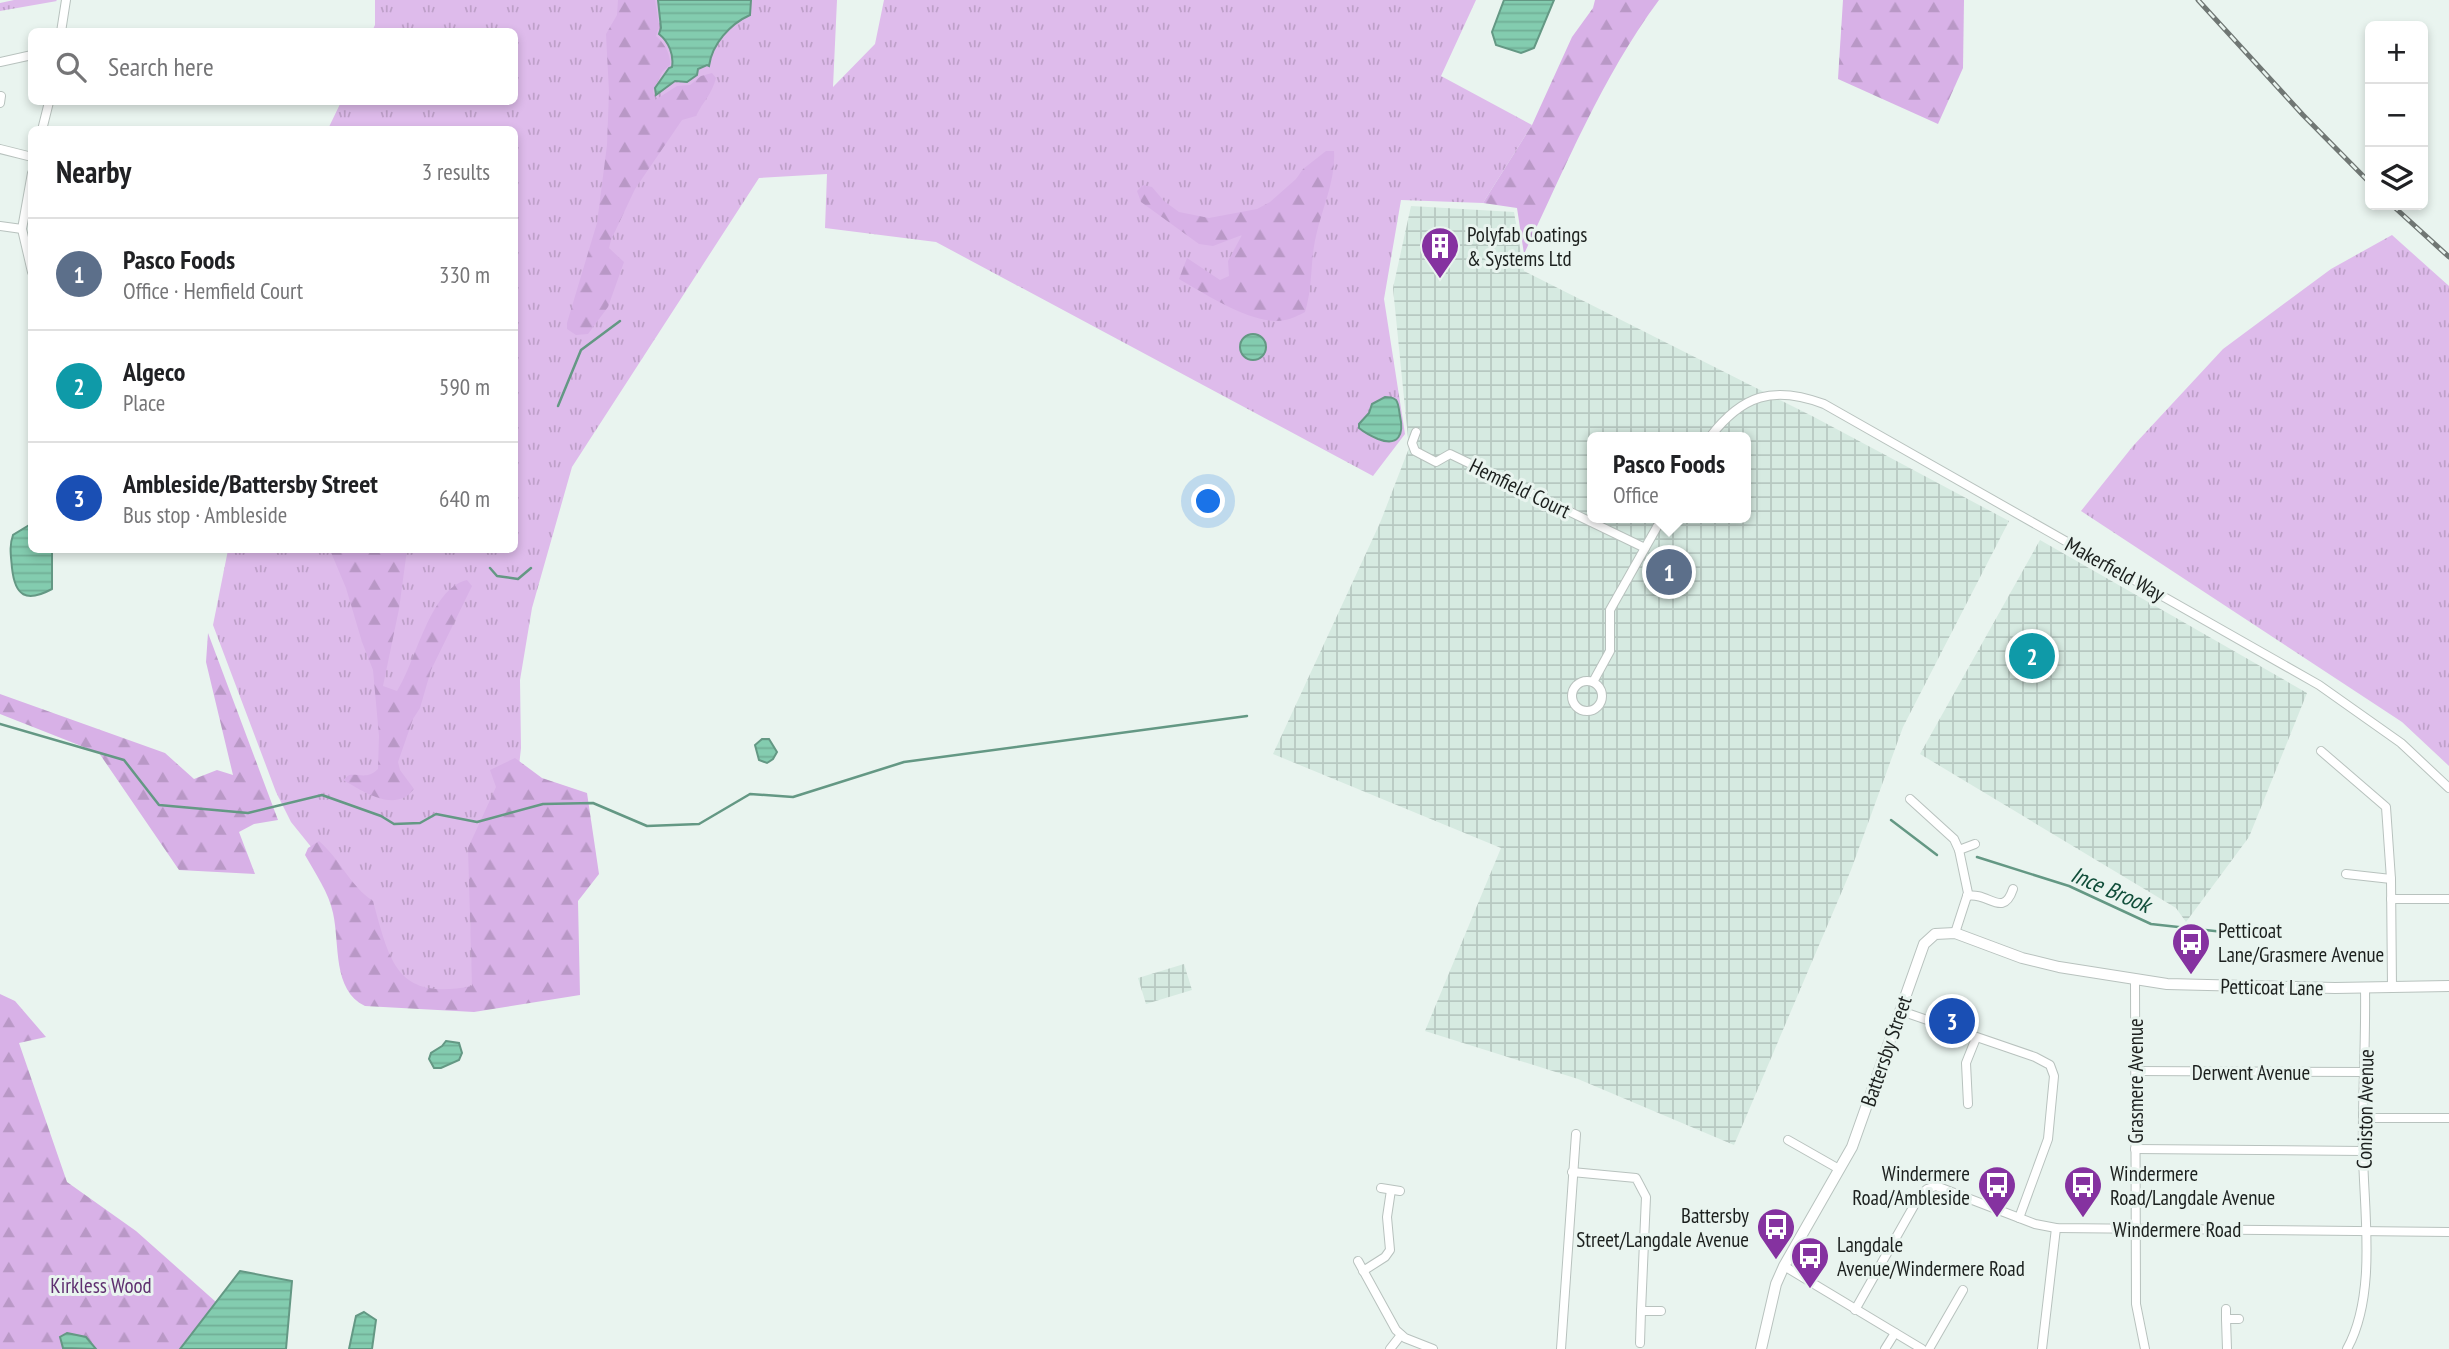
<!DOCTYPE html>
<meta charset="utf-8">
<style>
:root{--surface:#fff;--page:#f2f2f2;--text:#202124;--muted:#757577;--line:#e0e0e0;--accent:#0f766e}
body{margin:0;font-family:"PT Sans Narrow",sans-serif;background:var(--page);color:var(--text)}
.controls{position:absolute;right:21px;top:21px;display:grid;overflow:hidden;border-radius:10px;box-shadow:0 4px 10px #0003}
.controls button{width:63px;height:63px;display:grid;place-items:center;padding:0;border:0;border-bottom:2px solid var(--line);background:var(--surface);color:var(--text);font:35px sans-serif}
.you{position:absolute;left:1209px;top:502px;width:24px;height:24px;margin:-18px;border:5px solid #fff;border-radius:50%;background:#1a73e8;box-shadow:0 0 0 10px #1a73e833}
.badge{display:grid;place-items:center;width:46px;height:46px;border-radius:50%;background:var(--accent);color:#fff;font-size:23px;font-weight:700}
.pin{position:absolute;translate:-50% -50%;border:4px solid #fff;box-shadow:0 2px 7px #0006}
.popup{position:absolute;left:1587px;top:432px;width:164px;height:91px;box-sizing:border-box;display:grid;place-content:center;border-radius:10px;background:var(--surface);filter:drop-shadow(0 2px 5px #0005);font-size:23px;white-space:nowrap;color:var(--muted)}
.popup b{font-size:26px;color:var(--text)}
.popup::after{content:'';position:absolute;left:50%;top:100%;margin-left:-14px;border:14px solid transparent;border-top-color:var(--surface)}
.list{margin:0;padding:0;list-style:none}
h2{display:flex;justify-content:space-between;align-items:center;height:91px;margin:0;padding:0 28px;font-size:30px}
h2 small{font-size:23px;font-weight:400;color:var(--muted)}
.list li{display:grid;grid-template-columns:46px 1fr auto;gap:21px;align-items:center;box-sizing:border-box;height:112px;padding:0 28px;border-top:2px solid var(--line)}
.list b{display:block;font-size:26px;white-space:nowrap}
.list p{margin:0;font-size:23px;white-space:nowrap;color:var(--muted)}
.list em{font-size:23px;font-style:normal;color:var(--muted)}
.icon{flex:none;width:38px;height:38px;fill:none;stroke:currentColor;stroke-width:2;stroke-linecap:round;stroke-linejoin:round}
.map{position:relative;flex:none;width:2449px;height:1349px;overflow:hidden}
.search{position:absolute;background:var(--surface);box-shadow:0 4px 10px #0003;left:28px;top:28px;width:490px;height:77px;display:flex;align-items:center;gap:18px;box-sizing:border-box;padding:0 24px;border-radius:10px;color:var(--muted);font-size:26px}
.panel{position:absolute;background:var(--surface);box-shadow:0 4px 10px #0003;left:28px;top:126px;width:490px;height:427px;border-radius:10px}
.map>svg:first-child{display:block}
</style>
<div class="map">
<svg width="2449" height="1349" viewBox="0 0 2449 1349">
<defs>
<pattern id="industrial-grid" width="8" height="8" patternUnits="userSpaceOnUse" patternTransform="scale(1.75)"><rect width="8" height="8" fill="#d6eae1"/><path d="M0 4h8M4 0v8" fill="none" stroke="#b7c8c1"/></pattern>
<pattern id="grass-tufts" width="24" height="20" patternUnits="userSpaceOnUse" patternTransform="scale(1.75)"><rect width="24" height="20" fill="#debbeb"/><path d="M3 7l-1-3M5 7V3M7 7l1-3M15 17l-1-3M17 17v-4M19 17l1-3" fill="none" stroke="#bea0c9"/></pattern>
<pattern id="forest-firs" width="22" height="20" patternUnits="userSpaceOnUse" patternTransform="scale(1.75)"><rect width="22" height="20" fill="#d8b1e7"/><path d="M5 1l3.5 6h-7zM16 11l3.5 6h-7z" fill="#b998c6"/></pattern>
<pattern id="water-rules" width="6" height="5" patternUnits="userSpaceOnUse" patternTransform="scale(1.75)"><rect width="6" height="5" fill="#83ccaf"/><path d="M0 2.5h6" fill="none" stroke="#71af96"/></pattern>
</defs>
<rect width="100%" height="100%" fill="#e9f4ef"/>
<g fill="url(#industrial-grid)" fill-rule="evenodd">
<path d="M1411,206l103,6 10,59 290,146 195,104 -106,206 -52,143 -117,275 -156,-66 -153,-48 76,-183 -228,-94 107,-231 29,-75 -16,-160zM1592,437h154v81h-154z"/>
<path d="M2040,540l267,153 -58,144 -63,85 -10,-14 -256,-154z"/>
<path d="M1184,964l8,26 -46,14 -8,-26z"/>
</g>
<g fill="url(#grass-tufts)">
<path d="M14,0h42l1,1 -57,10v-8z"/>
<path d="M375,0h462l-4,87 42,-43 9,-44h592l-35,76 91,49 -49,78 -82,-3 -17,99 21,135 -32,42 -437,-234 -111,-14 2,-54 -68,4 -187,289 -40,141 -12,72 1,68 -8,73 -43,79 3,98 -111,-2 -4,-91 -67,-83 -15,-30 -63,-167 15,-75h286v-420l-186,-1 13,-27h173v-70l-142,-1 3,-6z"/>
<path d="M2392,235l57,51v480l-47,-44 -321,-211 52,-65 90,-97 108,-80z"/>
</g>
<g fill="url(#forest-firs)">
<path d="M618,0h37l4,26 -3,10c8,7 15,18 14,29l-8,7 -9,19 2,9 22,-14 13,-1 11,-9 11,-3 4,5c-5,18 -12,22 -20,38l-14,4 -47,69 -24,51 -2,8 15,14 -16,45 -20,27 -12,1 -9,-6v-6l30,-100 10,-78 2,-53 -3,-58 11,-19z"/>
<path d="M1595,0h64c-57,77 -94,168 -135,254l-7,-46 -34,-5 49,-78 40,-88 21,-29z"/>
<path d="M1843,0h121l-1,68 -25,56 -100,-45z"/>
<path d="M1326,151h8c2,29 -12,57 -18,85 -6,25 -3,51 -11,76 -6,3 -13,7 -20,8 -30,7 -81,-27 -106,-41l8,-21 33,22 9,-4 -1,-15 14,-26 -29,11 -14,-2 -58,-42 -4,-11 6,-6 9,2 12,14 15,11 30,6 48,-9 13,-7 26,-23 7,-10z"/>
<path d="M330,550h77l-8,59 -16,77 14,5c19,-29 33,-103 70,-111l5,6 -41,84 -11,38 -7,11 -15,43 2,8 14,19c-19,25 -51,2 -71,-9l6,-5c12,-1 19,4 29,-6l1,-33 -6,-66 -11,-28 -16,-54z"/>
<path d="M208,633l70,187 -24,4 -15,8 16,42 -76,-4 -80,-117 -99,-39v-20l165,59 29,26 23,-9 16,5 -27,-113z"/>
<path d="M515,758l27,20 45,15 12,81 -21,27 2,94 -106,17 -109,-6c-33,-16 -25,-62 -32,-93 -4,-20 -18,-40 -28,-58l3,-7 11,-7c21,18 31,45 54,60 17,62 24,100 99,85l-4,-138 28,-61 -6,-17z"/>
<path d="M0,994l15,7 31,36 -27,6 48,139 69,49 80,71 -36,47h-180z"/>
</g>
<g fill="url(#water-rules)" stroke="#649884" stroke-width="2">
<path d="M658,0h93l-1,15c-20,9 -38,29 -41,51l-2,-1 -9,4 -1,6 -10,7 -12,-1 -19,14 -1,-7 14,-20 3,-1c2,-12 -3,-25 -13,-33l2,-6z"/>
<path d="M1504,0h50l-20,48 -13,5 -25,-8 -4,-13z"/>
<circle cx="1253" cy="347" r="13"/>
<path d="M1385,397c5,0 7,0 11,3 3,4 3,11 4,16 4,18 -1,31 -22,23 -7,-3 -13,-6 -19,-11v-4l10,-11 3,-9z"/>
<path d="M31,524l1,26h20v39c-26,14 -37,7 -40,-21 -1,-12 -3,-22 1,-33z"/>
<path d="M762,739h7l8,13 -4,7 -6,4 -8,-3 -4,-15z"/>
<path d="M446,1041l13,2 3,10 -3,7 -18,8h-7l-5,-9 2,-6 11,-7z"/>
<path d="M240,1271l52,10 -6,68h-106z"/>
<path d="M364,1312l12,8 -4,29h-23l7,-33z"/>
<path d="M67,1333l19,4 10,12 -33,-1 -3,-11z"/>
</g>
<g fill="none" stroke-linecap="round" stroke-linejoin="round">
<g stroke="#649884" stroke-width="2.5">
<path d="M558,406l23,-56 39,-29"/>
<path d="M490,568l7,8 21,3 13,-11"/>
<path d="M0,724l124,36 35,45 89,8 74,-18 59,21 13,8 26,-1 16,-9 41,8 66,-18 50,-1 54,23 52,-2 51,-30 43,3 111,-35 343,-46"/>
<path d="M1891,820l46,35"/>
<path d="M1977,857l92,29 82,38 127,14"/>
</g>
<defs>
<g id="street">
<path d="M61,32l5,-32"/>
<path d="M0,62l32,-7"/>
<path d="M0,103l1,-7"/>
<path d="M42,130l7,-28"/>
<path d="M0,149l32,8"/>
<path d="M32,173l-10,56 10,43"/>
<path d="M0,226l22,3"/>
<path d="M1416,432l-4,11 3,8 21,11 14,-8 195,94"/>
<path d="M1710,437c32,-42 63,-52 114,-33l495,281 82,58 48,45"/>
<circle cx="1587" cy="696" r="15"/>
<path d="M1593,682l17,-31v-41l52,-92"/>
<path d="M2321,751l65,56 5,72 1,109"/>
<path d="M1910,799l44,40 5,11 9,43 -13,40"/>
<path d="M1959,850l16,-6"/>
<path d="M2346,874l45,5"/>
<path d="M1967,896c21,-5 36,23 46,-7"/>
<path d="M2391,899h58"/>
<path d="M2135,979l1,325 9,45"/>
<path d="M1901,1011l134,46 15,8 4,11 -6,63 -29,79"/>
<path d="M2136,1071l230,1"/>
<path d="M1968,1104l-2,-41 10,-25"/>
<path d="M2365,1118h84"/>
<path d="M1788,1140l51,29"/>
<path d="M2135,1149l228,2"/>
<path d="M1572,1172l64,6 10,19 -5,114"/>
<path d="M1381,1188l19,3"/>
<path d="M1358,1261l38,69 9,8 28,11"/>
<path d="M1784,1266l138,83"/>
<path d="M1363,1271l22,-14 5,-7 -3,-33 4,-27"/>
<path d="M2226,1309v10h13"/>
<path d="M1855,1310l65,-115 7,-6 9,-3 99,38 21,4 393,4"/>
<path d="M2226,1319l1,30"/>
<path d="M1640,1343l1,-32h20"/>
<path d="M1390,1349l11,-14"/>
<path d="M1561,1349l15,-215"/>
<path d="M1885,1349l10,-16"/>
<path d="M1929,1349l34,-59"/>
<path d="M2042,1349l14,-121"/>
<path d="M2347,1349c30,-54 17,-136 16,-195 -1,-55 3,-111 2,-166"/>
</g>
<path id="secondary" d="M1761,1349l15,-65 8,-18 68,-119 72,-203 11,-10 20,-1 67,25 37,9 108,17 168,4 114,-2"/>
</defs>
<use href="#street" stroke="#b8c2be" stroke-width="10"/>
<use href="#secondary" stroke="#b8c2be" stroke-width="12"/>
<use href="#street" stroke="#fff" stroke-width="8"/>
<use href="#secondary" stroke="#fff" stroke-width="10"/>
<defs>
<g id="rail">
<path d="M2198,0l105,115 67,68"/>
<path d="M2392,205l57,52"/>
</g>
</defs>
<use href="#rail" stroke="#707774" stroke-width="5"/>
<use href="#rail" stroke="#e9f4ef" stroke-width="2.5" stroke-dasharray="8" stroke-linecap="butt"/>
</g>
<defs>
<symbol id="building-pin" viewBox="-11 -11 22 30"><path d="M0 17L-7.5 6A9.5 9.5 0 1 1 7.5 6Z" fill="#8532a0" stroke="#e9f4ef"/><path d="M-4-6H4V6H1V3H-1V6H-4ZM-2.5-4.3h1.7v1.8h-1.7ZM.8-4.3h1.7v1.8H.8ZM-2.5-1h1.7V.8h-1.7ZM.8-1h1.7V.8H.8Z" fill="#fff"/></symbol>
<symbol id="bus-pin" viewBox="-11 -11 22 30"><path d="M0 17L-7.5 6A9.5 9.5 0 1 1 7.5 6Z" fill="#8532a0" stroke="#e9f4ef"/><path d="M-5-6H5V4H4V6H2V4H-2V6H-4V4H-5ZM-3.5-4V0h7V-4ZM-3.5 1.2v1.5H-2V1.2ZM2 1.2v1.5H3.5V1.2Z" fill="#fff"/></symbol>
</defs>
<g fill-rule="evenodd">
<use href="#building-pin" x="1418" y="224" width="44" height="60"/>
<use href="#bus-pin" x="2169" y="920" width="44" height="60"/>
<use href="#bus-pin" x="1975" y="1163" width="44" height="60"/>
<use href="#bus-pin" x="2061" y="1163" width="44" height="60"/>
<use href="#bus-pin" x="1754" y="1205" width="44" height="60"/>
<use href="#bus-pin" x="1788" y="1234" width="44" height="60"/>
</g>
<g text-anchor="middle" dominant-baseline="central" stroke-width="6" stroke-linejoin="round" paint-order="stroke">
<g font-size="21" fill="#1c201e" stroke="#e9f4ef" text-anchor="start">
<text x="1467" y="234">Polyfab Coatings<tspan x="1467" dy="24">&amp; Systems Ltd</tspan></text>
<text x="2218" y="930">Petticoat<tspan x="2218" dy="24">Lane/Grasmere Avenue</tspan></text>
<text x="1970" y="1173" text-anchor="end">Windermere<tspan x="1970" dy="24">Road/Ambleside</tspan></text>
<text x="2110" y="1173">Windermere<tspan x="2110" dy="24">Road/Langdale Avenue</tspan></text>
<text x="1749" y="1215" text-anchor="end">Battersby<tspan x="1749" dy="24">Street/Langdale Avenue</tspan></text>
<text x="1837" y="1244">Langdale<tspan x="1837" dy="24">Avenue/Windermere Road</tspan></text>
</g>
<g font-size="21" fill="#1c201e" stroke="#e9f4ef">
<text transform="translate(1520 488) rotate(26)">Hemfield Court</text>
<text transform="translate(2115 569) rotate(29)">Makerfield Way</text>
<text transform="translate(2272 987) rotate(1)">Petticoat Lane</text>
<text transform="translate(1886 1051) rotate(-71)">Battersby Street</text>
<text x="2251" y="1072">Derwent Avenue</text>
<text transform="translate(2135 1081) rotate(-90)">Grasmere Avenue</text>
<text transform="translate(2365 1109) rotate(-89)">Coniston Avenue</text>
<text x="2177" y="1229">Windermere Road</text>
</g>
<g font-size="21" fill="#5f3070" stroke="#e9f4ef">
<text x="101" y="1285">Kirkless Wood</text>
</g>
<g font-size="23" font-style="italic" fill="#114e3a" stroke="#e9f4ef">
<text transform="translate(2111 889) rotate(23)">Ince Brook</text>
</g>
</g>
</svg>
<div class="controls">
<button>+</button>
<button>−</button>
<button><svg class="icon" aria-label="layers" viewBox="0 0 24 24"><path d="M12 4l9 5-9 5-9-5zM3 14l9 5 9-5"/></svg></button>
</div>
<div class="you"></div>
<div class="pin badge" style="left:1669px;top:572px;background:#5c6f8a">1</div>
<div class="popup"><b>Pasco Foods</b>Office</div>
<div class="pin badge" style="left:2032px;top:656px;background:#0f9aa8">2</div>
<div class="pin badge" style="left:1952px;top:1021px;background:#1a4fb4">3</div>
<div class="search"><svg class="icon" aria-label="search" viewBox="0 0 24 24"><circle cx="10" cy="10" r="6"/><path d="M15 15l6 6"/></svg>Search here</div>
<section class="panel">
<h2>Nearby<small>3 results</small></h2>
<ul class="list">
<li><span class="badge" style="background:#5c6f8a">1</span><div><b>Pasco Foods</b><p>Office · Hemfield Court</p></div><em>330 m</em></li>
<li><span class="badge" style="background:#0f9aa8">2</span><div><b>Algeco</b><p>Place</p></div><em>590 m</em></li>
<li><span class="badge" style="background:#1a4fb4">3</span><div><b>Ambleside/Battersby Street</b><p>Bus stop · Ambleside</p></div><em>640 m</em></li>
</ul>
</section>
</div>
